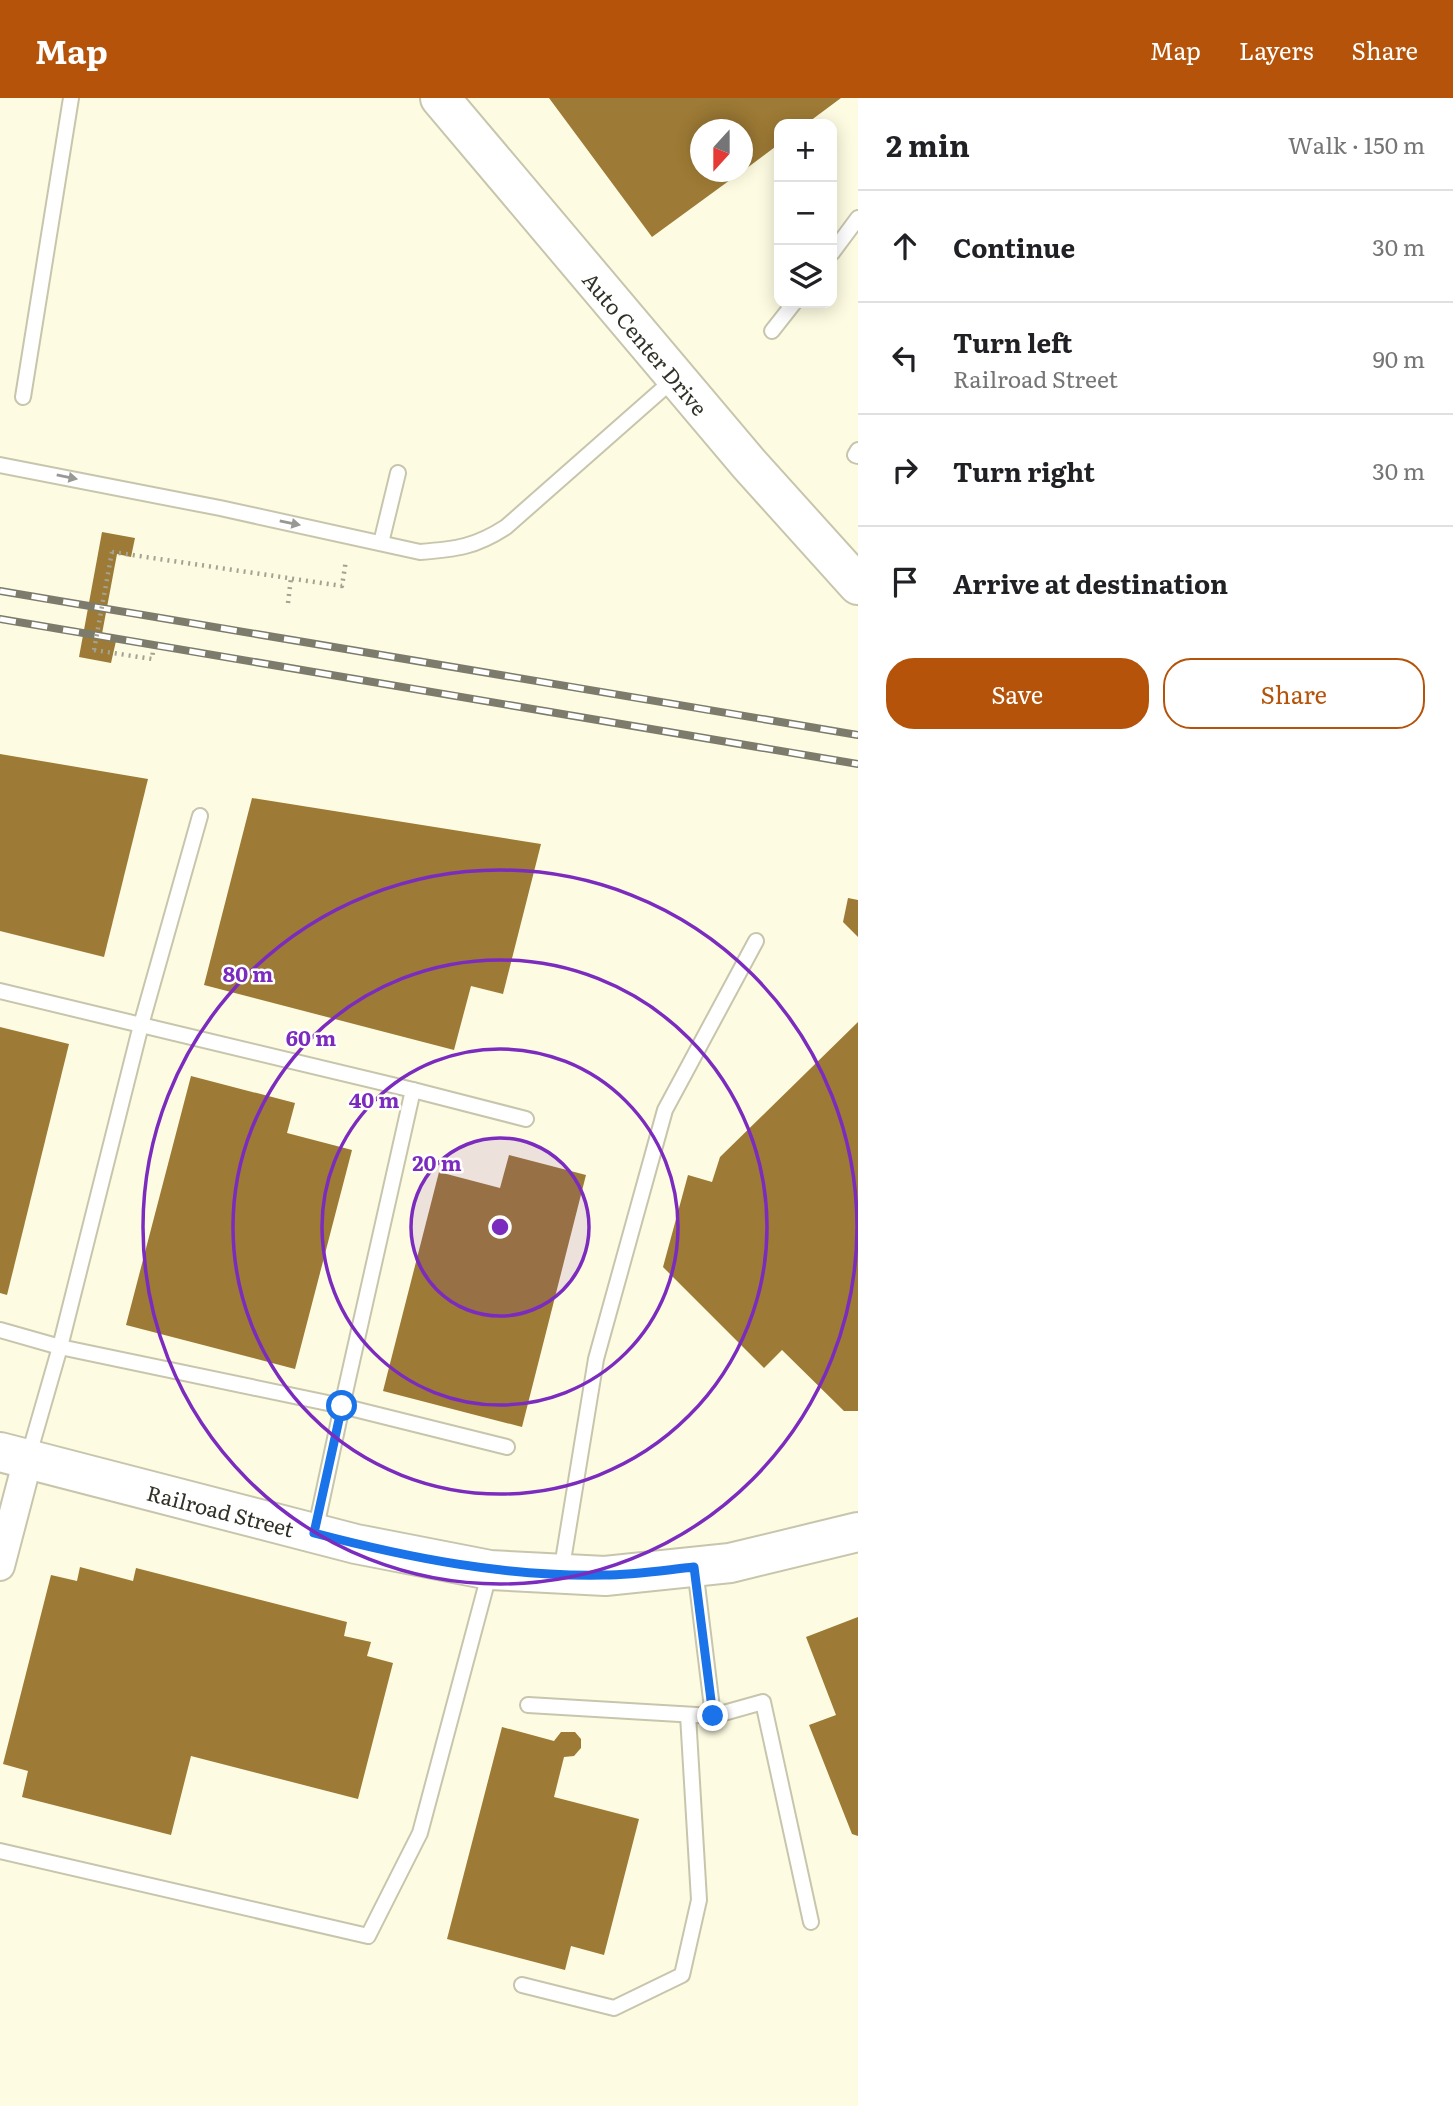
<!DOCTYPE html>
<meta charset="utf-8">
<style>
:root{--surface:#fff;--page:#f6f6f6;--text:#202124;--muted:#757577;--line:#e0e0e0;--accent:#b45309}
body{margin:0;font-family:Literata,serif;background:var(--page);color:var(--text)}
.controls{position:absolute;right:21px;top:21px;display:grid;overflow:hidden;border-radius:14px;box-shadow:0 4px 18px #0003}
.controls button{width:63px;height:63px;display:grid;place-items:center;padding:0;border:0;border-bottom:2px solid var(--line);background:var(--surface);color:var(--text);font:35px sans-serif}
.compass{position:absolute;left:690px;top:21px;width:63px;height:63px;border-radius:50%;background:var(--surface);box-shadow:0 4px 18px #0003;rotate:201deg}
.stop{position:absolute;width:21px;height:21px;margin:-16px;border:5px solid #1a73e8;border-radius:50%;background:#fff}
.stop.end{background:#1a73e8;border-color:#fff;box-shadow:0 2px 7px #0008}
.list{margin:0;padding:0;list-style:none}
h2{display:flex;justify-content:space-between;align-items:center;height:91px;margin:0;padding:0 28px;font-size:30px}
h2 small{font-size:23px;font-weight:400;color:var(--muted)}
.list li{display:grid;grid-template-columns:46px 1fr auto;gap:21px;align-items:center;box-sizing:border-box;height:112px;padding:0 28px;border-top:2px solid var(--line)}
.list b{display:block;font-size:26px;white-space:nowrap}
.list p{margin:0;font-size:23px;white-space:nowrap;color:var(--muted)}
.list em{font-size:23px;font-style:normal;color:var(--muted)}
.actions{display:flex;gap:14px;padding:21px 28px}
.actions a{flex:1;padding:16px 0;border:2px solid var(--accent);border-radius:28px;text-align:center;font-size:24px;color:var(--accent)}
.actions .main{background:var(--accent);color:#fff}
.icon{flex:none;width:38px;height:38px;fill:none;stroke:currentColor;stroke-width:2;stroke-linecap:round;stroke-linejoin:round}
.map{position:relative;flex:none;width:858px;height:2008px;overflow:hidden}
header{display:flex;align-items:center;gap:42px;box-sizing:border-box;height:98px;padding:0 35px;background:var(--accent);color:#fff}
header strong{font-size:33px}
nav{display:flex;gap:38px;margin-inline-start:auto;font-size:24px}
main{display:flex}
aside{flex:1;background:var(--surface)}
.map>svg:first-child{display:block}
</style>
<header>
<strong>Map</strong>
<nav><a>Map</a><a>Layers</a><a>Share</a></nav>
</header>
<main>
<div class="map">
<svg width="858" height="2008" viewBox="0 0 858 2008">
<rect width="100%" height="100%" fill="#fdfbe1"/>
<g fill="#9d7a35">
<path d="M549,0h292l-35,26h-27v20l-36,27v-41h-42v42h40l-89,65z"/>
<path d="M102,434l33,6 -4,19 -14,-3 -16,85 15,2 -5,22 -32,-6z"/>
<path d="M0,656l148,25 -44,178 -104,-26z"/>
<path d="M252,700l289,46 -38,150 -32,-8 -17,64 -250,-65z"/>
<path d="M848,800l10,2v37l-15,-15z"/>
<path d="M858,924v389h-14l-62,-61 -18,18 -101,-101 25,-92 24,7 8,-25z"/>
<path d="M0,929l69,17 -62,251 -7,-2z"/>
<path d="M191,978l104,27 -8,30 65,17 -57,219 -169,-44z"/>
<path d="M509,1057l77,20 -64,252 -139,-36 56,-219 61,16z"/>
<path d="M80,1469l53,14 3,-13 211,54 -3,14 27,6 -4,14 26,7 -35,136 -167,-43 -20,79 -149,-38 6,-26 -25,-7 48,-189 26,6z"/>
<path d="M858,1519v219l-6,-2 -43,-109 27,-10 -30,-78z"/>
<path d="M502,1629l52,14 7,-9h14l6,7v9l-7,8 -10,1 -10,40 85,22 -35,136 -33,-9 -6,24 -118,-31z"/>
</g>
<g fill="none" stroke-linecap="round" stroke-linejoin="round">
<defs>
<g id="service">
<path d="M832,155l26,-35"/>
<path d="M772,233l22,-28"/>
<path d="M23,299l48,-299"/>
<path d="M858,352l-3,5 3,1"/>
<path d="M0,367l220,43 200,44c37,-3 55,-5 86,-25l168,-148"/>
<path d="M381,445l17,-70"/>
<path d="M200,718l-59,209 272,65 -71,316 165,41"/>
<path d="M0,893l141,34 -81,322 -60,-17"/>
<path d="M413,992l113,29"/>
<path d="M28,1360l32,-111 282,59 -27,126"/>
<path d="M695,1470l18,148"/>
<path d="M561,1475l35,-214 69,-249 91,-169"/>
<path d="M528,1607l185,11 50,-14 48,220"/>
<path d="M0,1753l368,85 52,-103 70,-262"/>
<path d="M522,1887l92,23 68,-33 17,-75 -11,-185"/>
</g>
<path id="minor" d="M0,1468l28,-107"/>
<g id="secondary">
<path id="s1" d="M440,0l309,366 109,121"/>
<path id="s2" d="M0,1354l356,92 134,26 115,6 125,-13 128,-31"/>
</g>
</defs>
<use href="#service" stroke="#c8c5ad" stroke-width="18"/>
<use href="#minor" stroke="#c8c5ad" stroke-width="32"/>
<use href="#secondary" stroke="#c8c5ad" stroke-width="42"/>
<g stroke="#a4a290" stroke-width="4.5" stroke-dasharray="2 5" stroke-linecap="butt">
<path d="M112,454l230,34 4,-26"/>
<path d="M288,505l3,-25"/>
<path d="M94,552l58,9 1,-8"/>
</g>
<use href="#service" stroke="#fff" stroke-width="14"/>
<use href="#minor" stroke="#fff" stroke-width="28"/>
<use href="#secondary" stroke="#fff" stroke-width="38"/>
<defs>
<g id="rail">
<path d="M0,493l858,144"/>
<path d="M0,521l858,145"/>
</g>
</defs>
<use href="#rail" stroke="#7d7c6c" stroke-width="8"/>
<use href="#rail" stroke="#fff" stroke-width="5" stroke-dasharray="16" stroke-linecap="butt"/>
<path stroke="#a4a290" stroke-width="4.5" stroke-dasharray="2 5" stroke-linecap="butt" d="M94,552l18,-98"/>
</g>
<defs><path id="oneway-solid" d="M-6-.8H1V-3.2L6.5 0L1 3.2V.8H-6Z" transform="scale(1.75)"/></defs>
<g fill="#989894">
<use href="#oneway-solid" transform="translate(67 379) rotate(11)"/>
<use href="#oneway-solid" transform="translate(290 425) rotate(12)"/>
</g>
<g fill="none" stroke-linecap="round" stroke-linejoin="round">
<path stroke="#1a73e8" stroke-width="9" d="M342,1308l-28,127c95,25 192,44 290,42 30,0 61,-5 90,-8l19,149"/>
</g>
<circle cx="500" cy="1129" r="89" fill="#7b2cbf" fill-opacity=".12"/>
<g fill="none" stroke="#7b2cbf" stroke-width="3.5">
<circle cx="500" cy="1129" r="89"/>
<circle cx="500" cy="1129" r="178"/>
<circle cx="500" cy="1129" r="267"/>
<circle cx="500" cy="1129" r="357"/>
</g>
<g text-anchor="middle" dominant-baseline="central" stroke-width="5" stroke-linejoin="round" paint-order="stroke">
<g font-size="21" fill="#323128" stroke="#fff">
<text stroke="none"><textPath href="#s1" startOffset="320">Auto Center Drive</textPath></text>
<text stroke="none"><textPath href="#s2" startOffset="228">Railroad Street</textPath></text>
</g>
</g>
<circle cx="500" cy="1129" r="10" fill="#7b2cbf" stroke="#fff" stroke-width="3.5"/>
<g font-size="21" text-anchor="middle" font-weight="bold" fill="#7b2cbf" stroke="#fff" stroke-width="5" stroke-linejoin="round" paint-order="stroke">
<text x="248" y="884">80 m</text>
<text x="311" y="948">60 m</text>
<text x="374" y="1010">40 m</text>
<text x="437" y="1073">20 m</text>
</g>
</svg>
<div class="controls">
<button>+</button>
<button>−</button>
<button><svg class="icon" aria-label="layers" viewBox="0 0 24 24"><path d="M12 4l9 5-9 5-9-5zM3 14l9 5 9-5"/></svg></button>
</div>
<svg class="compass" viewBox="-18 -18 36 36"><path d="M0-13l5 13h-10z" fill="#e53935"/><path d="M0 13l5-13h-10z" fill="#757577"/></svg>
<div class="stop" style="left:342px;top:1308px"></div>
<div class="stop end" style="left:713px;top:1618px"></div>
</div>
<aside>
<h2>2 min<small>Walk · 150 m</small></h2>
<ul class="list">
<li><svg class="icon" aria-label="ahead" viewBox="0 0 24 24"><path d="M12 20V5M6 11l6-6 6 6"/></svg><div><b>Continue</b></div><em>30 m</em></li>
<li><svg class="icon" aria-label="left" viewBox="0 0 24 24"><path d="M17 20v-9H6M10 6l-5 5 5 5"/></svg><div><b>Turn left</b><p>Railroad Street</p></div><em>90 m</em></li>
<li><svg class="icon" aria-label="right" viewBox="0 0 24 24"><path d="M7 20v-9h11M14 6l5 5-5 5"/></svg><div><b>Turn right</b></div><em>30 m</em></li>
<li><svg class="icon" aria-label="arrive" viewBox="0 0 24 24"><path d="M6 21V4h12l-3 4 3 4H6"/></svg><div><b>Arrive at destination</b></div></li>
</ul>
<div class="actions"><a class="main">Save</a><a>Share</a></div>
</aside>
</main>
